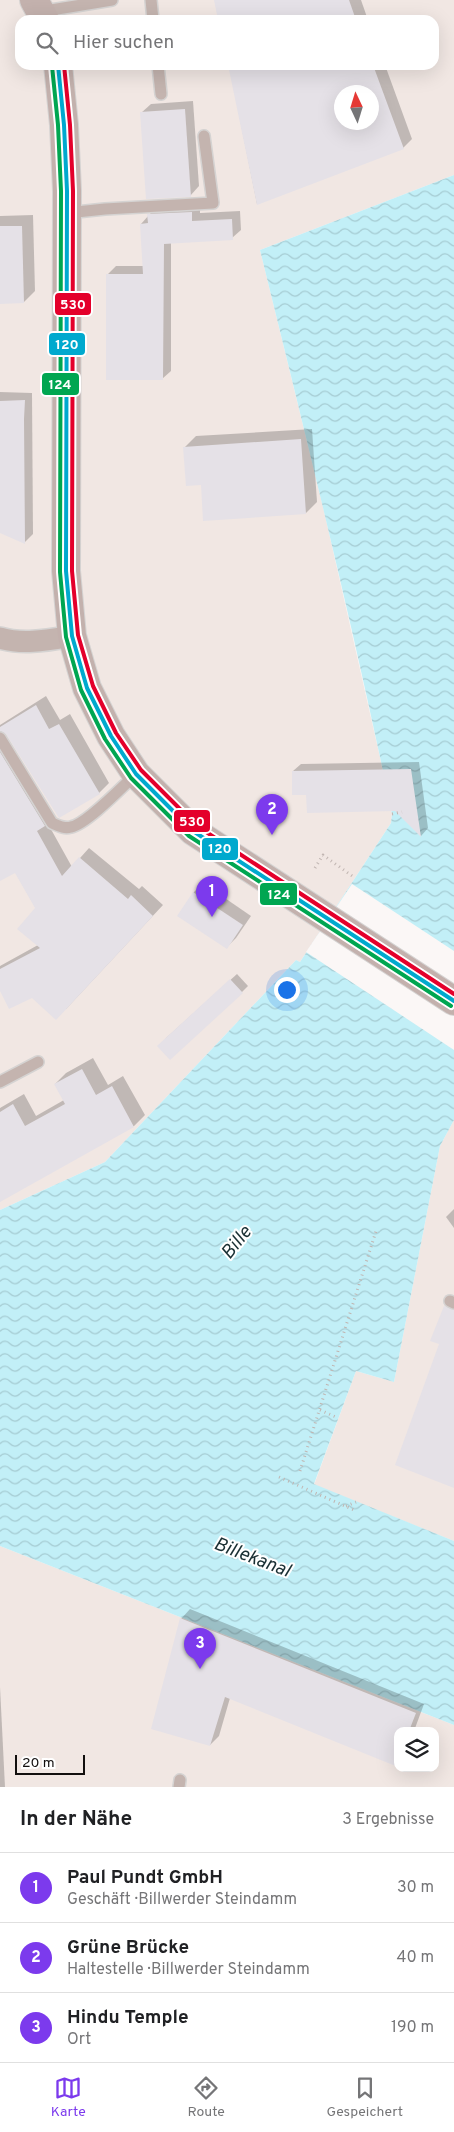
<!DOCTYPE html>
<html lang="de">
<meta charset="utf-8">
<style>
:root{--surface:#fff;--page:#f2f2f2;--text:#202124;--muted:#757577;--line:#e0e0e0;--accent:#7c3aed}
body{margin:0;font-family:Overpass,sans-serif;background:var(--page);color:var(--text)}
.controls{position:absolute;right:15px;bottom:15px;display:grid;overflow:hidden;border-radius:10px;box-shadow:0 5px 20px #0002}
.controls button{width:45px;height:45px;display:grid;place-items:center;padding:0;border:0;border-bottom:1px solid var(--line);background:var(--surface);color:var(--text);font:25px sans-serif}
.compass{position:absolute;left:334px;top:85px;width:45px;height:45px;border-radius:50%;background:var(--surface);box-shadow:0 5px 20px #0002;rotate:356deg}
.scale{position:absolute;left:15px;bottom:12px;width:70px;box-sizing:border-box;padding-left:5px;border:2px solid #120f0e;border-top:0;font-size:14px;line-height:18px;white-space:nowrap;color:#120f0e;-webkit-text-stroke:4px #fff;paint-order:stroke}
.you{position:absolute;left:286px;top:989px;width:18px;height:18px;margin:-12px;border:4px solid #fff;border-radius:50%;background:#1a73e8;box-shadow:0 0 0 8px #1a73e833}
.badge{display:grid;place-items:center;width:32px;height:32px;border-radius:50%;background:var(--accent);color:#fff;font-size:16px;font-weight:700}
.pin{position:absolute;translate:-50% -41px;filter:drop-shadow(0 1px 2px #0008)}
.pin::after{content:'';position:absolute;top:26px;width:18px;height:15px;background:inherit;clip-path:polygon(0 0,100% 0,50% 100%)}
.list{margin:0;padding:0;list-style:none}
h2{display:flex;justify-content:space-between;align-items:center;height:65px;margin:0;padding:0 20px;font-size:21px}
h2 small{font-size:16px;font-weight:400;color:var(--muted)}
.list li{display:grid;grid-template-columns:32px 1fr auto;gap:15px;align-items:center;box-sizing:border-box;height:70px;padding:0 20px;border-top:1px solid var(--line)}
.list b{display:block;font-size:19px;white-space:nowrap}
.list p{margin:0;font-size:16px;white-space:nowrap;color:var(--muted)}
.list em{font-size:16px;font-style:normal;color:var(--muted)}
.icon{flex:none;width:28px;height:28px;fill:none;stroke:currentColor;stroke-width:2;stroke-linecap:round;stroke-linejoin:round}
.map{position:relative;flex:none;width:454px;height:1787px;overflow:hidden}
.search{position:absolute;background:var(--surface);box-shadow:0 5px 20px #0002;left:15px;right:15px;top:15px;height:55px;display:flex;align-items:center;gap:12px;box-sizing:border-box;padding:0 18px;border-radius:15px;color:var(--muted);font-size:19px}
.sheet{height:275px;background:var(--surface)}
nav{display:flex;justify-content:space-around;align-items:center;box-sizing:border-box;height:70px;border-top:1px solid var(--line);background:var(--surface);font-size:14px;color:var(--muted)}
nav a{display:grid;justify-items:center;gap:2px}
nav .on{color:var(--accent)}
.map>svg:first-child{display:block}
</style>
<div class="map">
<svg width="454" height="1787" viewBox="0 0 454 1787">
<defs>
<pattern id="water-waves" width="16" height="10" patternUnits="userSpaceOnUse" patternTransform="scale(1.25)"><rect width="16" height="10" fill="#c2eff7"/><path d="M0 5q4-4 8 0t8 0" fill="none" stroke="#a6ccd3"/></pattern>
</defs>
<rect width="100%" height="100%" fill="#fbf7f6"/>
<g fill="#f1e7e3" fill-rule="evenodd">
<path d="M0,0h454v175l-194,75 64,261 55,242 13,61 -1,9 -91,139 -4,-2 -191,202 -105,48zM20,20h414v45h-414zM342,92h30v30h-30z"/>
<path d="M454,1120v421l-140,-56 42,-114 38,11 46,-236z"/>
<path d="M0,1546l454,179v62h-454zM398,1731h37v37h-37z"/>
</g>
<path fill="url(#water-waves)" d="M454,175v945l-14,26 -46,236 -38,-11 -42,113 140,57v184l-454,-179v-336l105,-48 191,-202 4,2 91,-139 1,-9c-39,-189 -86,-377 -132,-564z"/>
<path fill="#fbf7f6" d="M352,884l102,67v99l-148,-98z"/>
<g fill="#0003" fill-rule="evenodd">
<path d="M216,0h145l7,20h-148z"/>
<path d="M229,65h156l27,74 -9,9 -146,56zM342,92h30v30h-30z"/>
<path d="M193,101l6,85 -9,10 -49,-83 10,-9z"/>
<path d="M200,204v9l40,-2 1,19 -9,8 -61,4v129l-9,8 -55,-104 9,-9h28l-3,-42 16,-18z"/>
<path d="M33,215l2,76 -11,11h-24v-86z"/>
<path d="M0,392l32,1 1,141 -8,8 -25,-10z"/>
<path d="M312,429l5,73 -11,11 -121,-66 11,-11z"/>
<path d="M46,696l14,24 10,-6 39,69 -10,10 -97,-63 52,85 -7,7 25,45 17,-19 50,41 3,-3 21,19 -97,104 -34,-13 -32,-7v-23l38,-21 -2,-37 -20,-37 -16,8v-154z"/>
<path d="M419,762l9,66 -7,8 -25,-26 -88,-16 -15,-23 8,-7z"/>
<path d="M203,883l48,33 -15,22 -9,9 -48,-32 15,-23z"/>
<path d="M237,974l11,12 -6,6 -77,47z"/>
<path d="M93,1058l15,27 15,-9 22,39 -11,11 -134,74v-92l24,-14 12,22 28,-16 -9,-16 11,-11z"/>
<path d="M454,1209v19l-8,-11z"/>
<path d="M190,1609l234,95 -10,27h-16l-168,-33 -11,38 -9,9 -29,-126z"/>
<path d="M0,1687l5,100h-5z"/>
</g>
<g fill="#e5e1e7" fill-rule="evenodd">
<path d="M214,0h135l7,20h-138z"/>
<path d="M228,65h145l31,84 -147,56zM342,92h30v30h-30z"/>
<path d="M185,109l6,88 -45,2 -6,-87z"/>
<path d="M192,212v9l40,-2 1,21 -69,4 -1,136h-57v-106h37l-3,-50 8,-1 -1,-9z"/>
<path d="M0,226h22l2,77 -24,1z"/>
<path d="M25,400l-1,19 1,125 -25,-11v-132z"/>
<path d="M301,439l5,75 -103,7 -2,-36 -15,1 -3,-39z"/>
<path d="M36,705l13,24 10,-5 41,70 -41,24 -53,-84 -6,-3v-4z"/>
<path d="M0,752l45,74 -8,5 25,45 17,-19 49,42 3,-4 22,21 -97,104 -24,-22 -23,11 -9,-18v-22l40,-21 -23,-19 18,-21 -20,-35 -15,8z"/>
<path d="M411,769l10,68 -26,-26 -88,2 -1,-18h-14v-24z"/>
<path d="M193,892l50,33 -16,24 -50,-33z"/>
<path d="M230,979l13,14 -73,67 -13,-14z"/>
<path d="M82,1069l14,26 16,-9 22,41 -134,75v-90l13,-8 12,22 40,-22 -11,-20z"/>
<path d="M444,1306l10,4v178l-59,-23 44,-121 -9,-3z"/>
<path d="M180,1618l236,95 -7,18h-11v36l-173,-70 -15,49 -59,-17z"/>
</g>
<g fill="none" stroke-linecap="round" stroke-linejoin="round">
<defs>
<g id="lane">
<path d="M151,0l2,20"/>
<path d="M51,10l61,-10"/>
<path d="M158,65l3,29"/>
<path d="M67,213l38,-4 108,-6 -9,-67"/>
<path d="M0,738l52,85c7,3 12,6 19,4 16,-3 52,-41 65,-53"/>
<path d="M0,1082l38,-20"/>
<path d="M450,1301l4,2"/>
<path d="M179,1787l1,-7"/>
</g>
<path id="street" d="M0,638c23,7 48,2 72,-2"/>
<g id="secondary">
<path d="M34,0l11,20"/>
<path d="M58,65l6,60 3,66 -1,380 6,65 15,52 24,48 25,38 57,57 261,170"/>
</g>
</defs>
<use href="#lane" stroke="#d5d3d2" stroke-width="14"/>
<use href="#street" stroke="#d5d3d2" stroke-width="24"/>
<use href="#secondary" stroke="#d5d3d2" stroke-width="30"/>
<g stroke="#c0b5b1" stroke-width="3" stroke-dasharray="1 4" stroke-linecap="butt">
<path d="M392,814l10,-2"/>
<path d="M315,868l8,-13 32,23"/>
<path d="M320,1410l18,8"/>
<path d="M300,1471l77,-243"/>
<path d="M279,1477l75,33"/>
<path d="M346,1506l10,-4"/>
</g>
<use href="#lane" stroke="#c4b4af" stroke-width="11"/>
<use href="#street" stroke="#c4b4af" stroke-width="21"/>
<use href="#secondary" stroke="#c3b1ad" stroke-width="28"/>
<defs>
<path id="bus-1" d="M58,65l6,60 3,66 -1,380 6,65 15,52 24,48 25,38 57,57 261,170"/>
<path id="bus-2" d="M52,66l6,59 3,66 -1,381 6,65 15,53 24,49 26,39 58,58 262,170"/>
<path id="bus-3" d="M64,65l6,60 3,66 -1,380 6,64 15,51 23,47 25,37 56,56 257,168"/>
</defs>
<use href="#bus-1" stroke="#fff" stroke-width="8"/>
<use href="#bus-2" stroke="#fff" stroke-width="8"/>
<use href="#bus-3" stroke="#fff" stroke-width="8"/>
<use href="#bus-1" stroke="#00a9ce" stroke-width="4"/>
<use href="#bus-2" stroke="#00a651" stroke-width="4"/>
<use href="#bus-3" stroke="#e4002b" stroke-width="4"/>
</g>
<g text-anchor="middle" dominant-baseline="central" stroke-width="4" stroke-linejoin="round" paint-order="stroke">
<g font-size="19" font-style="italic" fill="#1a3034" stroke="#fff">
<text transform="translate(237 1243) rotate(-51)">Bille</text>
<text transform="translate(252 1558) rotate(21)">Billekanal</text>
</g>
</g>
<g stroke="#fff" stroke-width="2">
<rect x="54" y="292" width="38" height="24" rx="5" fill="#e4002b"/>
<rect x="48" y="332" width="38" height="24" rx="5" fill="#00a9ce"/>
<rect x="41" y="372" width="39" height="24" rx="5" fill="#00a651"/>
<rect x="173" y="809" width="38" height="24" rx="5" fill="#e4002b"/>
<rect x="201" y="837" width="38" height="24" rx="5" fill="#00a9ce"/>
<rect x="259" y="882" width="39" height="24" rx="5" fill="#00a651"/>
</g>
<g font-size="14" text-anchor="middle" font-weight="bold" fill="#fff">
<text x="73" y="309">530</text>
<text x="67" y="349">120</text>
<text x="60" y="389">124</text>
<text x="192" y="826">530</text>
<text x="220" y="853">120</text>
<text x="279" y="899">124</text>
</g>
</svg>
<div class="controls">
<button><svg class="icon" aria-label="layers" viewBox="0 0 24 24"><path d="M12 4l9 5-9 5-9-5zM3 14l9 5 9-5"/></svg></button>
</div>
<svg class="compass" viewBox="-18 -18 36 36"><path d="M0-13l5 13h-10z" fill="#e53935"/><path d="M0 13l5-13h-10z" fill="#757577"/></svg>
<div class="scale">20 m</div>
<div class="you"></div>
<div class="pin badge" style="left:212px;top:917px">1</div>
<div class="pin badge" style="left:272px;top:835px">2</div>
<div class="pin badge" style="left:200px;top:1669px">3</div>
<div class="search"><svg class="icon" aria-label="search" viewBox="0 0 24 24"><circle cx="10" cy="10" r="6"/><path d="M15 15l6 6"/></svg>Hier suchen</div>
</div>
<section class="sheet">
<h2>In der Nähe<small>3 Ergebnisse</small></h2>
<ul class="list">
<li><span class="badge">1</span><div><b>Paul Pundt GmbH</b><p>Geschäft · Billwerder Steindamm</p></div><em>30 m</em></li>
<li><span class="badge">2</span><div><b>Grüne Brücke</b><p>Haltestelle · Billwerder Steindamm</p></div><em>40 m</em></li>
<li><span class="badge">3</span><div><b>Hindu Temple</b><p>Ort</p></div><em>190 m</em></li>
</ul>
</section>
<nav>
<a class="on"><svg class="icon" aria-label="map" viewBox="0 0 24 24"><path d="M3 6l6-2 6 2 6-2v14l-6 2-6-2-6 2zM9 4v14M15 6v14"/></svg>Karte</a>
<a><svg class="icon" aria-label="directions" viewBox="0 0 24 24"><path d="M12 3l9 9-9 9-9-9zM9 14v-3h6M13 9l2 2-2 2"/></svg>Route</a>
<a><svg class="icon" aria-label="saved" viewBox="0 0 24 24"><path d="M7 4h10v16l-5-4-5 4z"/></svg>Gespeichert</a>
</nav>
